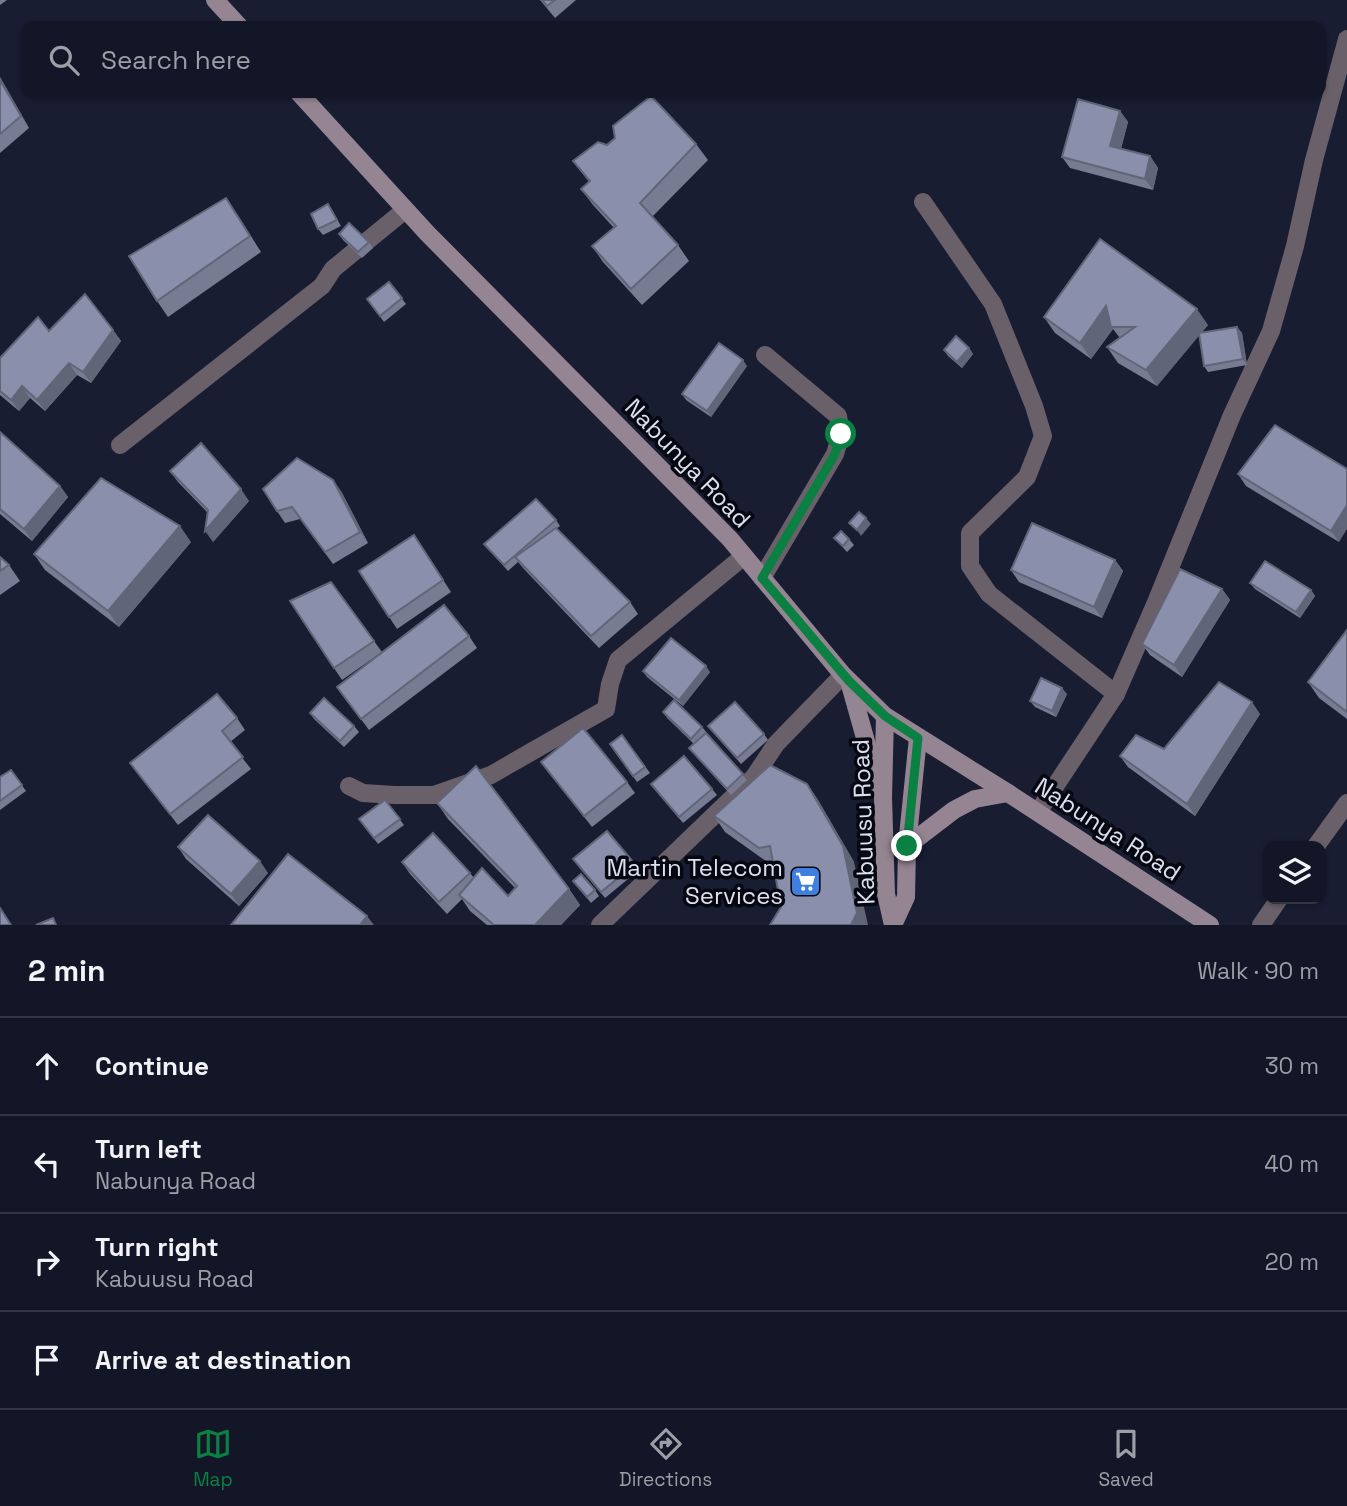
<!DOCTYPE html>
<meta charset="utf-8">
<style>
:root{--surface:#131626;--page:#1c1f2e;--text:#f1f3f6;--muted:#9d9fa7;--line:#323543;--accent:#0b8043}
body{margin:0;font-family:"Space Grotesk",sans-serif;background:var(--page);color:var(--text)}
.controls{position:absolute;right:21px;bottom:21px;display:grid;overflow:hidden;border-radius:14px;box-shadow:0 2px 5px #0004}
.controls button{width:63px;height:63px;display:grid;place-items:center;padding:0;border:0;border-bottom:2px solid var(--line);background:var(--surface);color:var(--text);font:35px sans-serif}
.stop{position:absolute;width:21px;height:21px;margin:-16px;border:5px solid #0b8043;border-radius:50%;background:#fff}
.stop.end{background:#0b8043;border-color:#fff;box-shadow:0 2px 7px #0008}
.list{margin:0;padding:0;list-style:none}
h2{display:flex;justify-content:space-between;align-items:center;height:91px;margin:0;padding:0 28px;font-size:30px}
h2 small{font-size:23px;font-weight:400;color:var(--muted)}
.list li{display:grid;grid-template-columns:46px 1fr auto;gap:21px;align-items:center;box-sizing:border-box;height:98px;padding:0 28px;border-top:2px solid var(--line)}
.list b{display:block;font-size:26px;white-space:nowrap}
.list p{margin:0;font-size:23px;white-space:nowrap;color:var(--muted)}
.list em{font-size:23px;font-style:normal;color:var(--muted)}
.icon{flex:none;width:38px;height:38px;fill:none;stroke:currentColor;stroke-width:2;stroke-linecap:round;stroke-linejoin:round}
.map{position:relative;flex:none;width:1347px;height:925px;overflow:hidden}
.search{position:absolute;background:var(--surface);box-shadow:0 2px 5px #0004;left:21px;right:21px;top:21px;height:77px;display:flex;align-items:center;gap:18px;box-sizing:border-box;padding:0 24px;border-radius:14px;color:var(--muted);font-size:26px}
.sheet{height:483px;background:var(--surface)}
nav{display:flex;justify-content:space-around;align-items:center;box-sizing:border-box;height:98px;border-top:2px solid var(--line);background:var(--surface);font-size:19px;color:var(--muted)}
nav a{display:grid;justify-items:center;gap:4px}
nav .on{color:var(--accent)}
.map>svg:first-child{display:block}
</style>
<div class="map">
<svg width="1347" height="925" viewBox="0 0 1347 925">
<rect width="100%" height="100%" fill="#191d32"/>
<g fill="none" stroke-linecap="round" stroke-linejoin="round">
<g stroke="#6a6069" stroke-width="18">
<path d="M923,202l70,102 41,102 9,30 -16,41 -57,56v33l19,28 127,100"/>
<path d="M120,445l202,-159 11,-17 72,-59"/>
<path d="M762,578l73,-124 6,-20 -3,-18 -73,-61"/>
</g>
<g stroke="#6a6069" stroke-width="18">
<path d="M349,786l14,7 31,2h40l57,-20 115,-66 4,-25 8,-24 126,-104"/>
<path d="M1038,812l78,-118 41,-94 75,-185 39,-84 24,-85 19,-86 33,-121"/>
<path d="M1316,846l31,-43"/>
<path d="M600,925l154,-148 22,-33 67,-69"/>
<path d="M1261,925l18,-26"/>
</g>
<g stroke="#958593" stroke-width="18">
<path d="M215,0l24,26"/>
<path d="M299,93l128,140 303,306 113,136 42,41 123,77 202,132"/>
<path d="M849,681l29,103"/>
<path d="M885,716l-2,82 3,96 7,31"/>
<path d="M907,846l47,-36 21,-11 33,-6"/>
<path d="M893,925l13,-28 1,-51 11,-108"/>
</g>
</g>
<g fill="#777c93">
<path d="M0,0h7l-7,5z"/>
<path d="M540,0h36l-21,18z"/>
<path d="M0,77l29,51 -29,25z"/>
<path d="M1120,111l8,11 -7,27 29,7 8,12 -5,22 -83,-22 -8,-11z"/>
<path d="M696,144l12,16 -56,57 26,28 11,16 -47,44 -39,-43 -11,-16 22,-18 -21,-23 -12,-16 8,-7 -16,-21 34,-16z"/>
<path d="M328,204l13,22 -18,9 -5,-6z"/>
<path d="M237,214l24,38 -93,65 -11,-16z"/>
<path d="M339,234l30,8 4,6 -11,10 -19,-18z"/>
<path d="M389,282l17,22 -22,18 -17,-23z"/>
<path d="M1044,317l164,8 -6,7 35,-5 5,6 5,32 -39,7 -4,-6 -5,-31 -42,51 -39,-23 -11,-16 13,-9 -7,-9 -22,30 -36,-26z"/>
<path d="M113,330l8,11 -30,42 -14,-8 -32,36 -15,-13 -11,13 -19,-16v-37l49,-27z"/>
<path d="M969,348l4,6 -11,14 -14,-12 -4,-6z"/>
<path d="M747,366l-36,51 -25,-17 -4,-6z"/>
<path d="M1275,425l64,117 -93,-56 -8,-12z"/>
<path d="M0,432l60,54 8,11 -36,44 -32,-27z"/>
<path d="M170,471l79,30 -36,41 -6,-30 -29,-30z"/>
<path d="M341,491l27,52 -35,21 -33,-45 -15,4 -8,-12z"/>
<path d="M556,520l4,6 -4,3 74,73 8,12 -39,34 -76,-80 -5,-6 -10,9 -24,-27z"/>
<path d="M414,535l37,57 -54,37 -38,-58z"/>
<path d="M834,538l15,1 5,6 -7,7z"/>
<path d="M191,542l-72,85 -74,-57 -11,-16z"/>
<path d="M0,557l9,8 11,16 -20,14z"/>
<path d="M1115,560l8,11 -21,47 -83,-36 -8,-12z"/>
<path d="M331,582l51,70 -40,28 -8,-12z"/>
<path d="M1250,583l61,7 4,6 -15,22 -45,-29z"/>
<path d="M1222,589l8,11 -48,77 -32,-22 -8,-11z"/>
<path d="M1347,630v89l-28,-21 -11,-16z"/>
<path d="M469,636l8,12 -108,82 -32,-43z"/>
<path d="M643,671l67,1 -27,34 -36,-29z"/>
<path d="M1067,694l-11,23 -21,-10 -5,-6z"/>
<path d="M663,712l39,15 45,53 -16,15 -37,-41 -5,-6 5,-4 -27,-26z"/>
<path d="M310,713l44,13 5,6 -15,15 -30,-28z"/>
<path d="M1260,714l-65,102 -67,-49 -8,-11 44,-7z"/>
<path d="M237,718l8,12 -15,12 21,27 -73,56 -48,-62z"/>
<path d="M708,726l56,8 4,6 -27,24z"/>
<path d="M622,735l28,38 -13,9 -27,-38z"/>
<path d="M541,762l86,20 8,11 -43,34z"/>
<path d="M11,770l15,21 -26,19v-33z"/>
<path d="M651,784l61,5 5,6 -34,28z"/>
<path d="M807,784l11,16 36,62 -73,45 -8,-43h-3l-45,-32 -11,-16z"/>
<path d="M385,800l19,25 -26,19 -19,-25z"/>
<path d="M437,803l132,86 11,16 -19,20h-74l-17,-14 -8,-12 -15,15 -37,-40 -8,-12 68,11 4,5 34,18 7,-8 -67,-69z"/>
<path d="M178,847l90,26 -29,33 -53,-47z"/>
<path d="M573,859l62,5 4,6 -34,28z"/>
<path d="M573,881l22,9 4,6 -8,7z"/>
</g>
<g fill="#616578">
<path d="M0,77l29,51 -8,-12 -21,-36z"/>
<path d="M1120,111l8,11 -10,36 -8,-12z"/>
<path d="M1150,156l8,12 -5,22 -8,-11z"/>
<path d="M1106,306l7,23 -22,30 -11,-16z"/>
<path d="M1197,309l11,16 -51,61 -11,-16z"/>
<path d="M1237,327l5,6 5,32 -4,-6z"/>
<path d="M113,330l8,11 -30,42 -8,-11z"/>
<path d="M969,348l4,6 -11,14 -5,-6z"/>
<path d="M743,360l4,6 -36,51 -4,-6z"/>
<path d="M69,363l8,12 -32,36 -8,-11z"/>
<path d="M22,386l8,12 -11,13 -8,-11z"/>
<path d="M333,480l8,11 27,52 -8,-11z"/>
<path d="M60,486l8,11 -36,44 -8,-12z"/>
<path d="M241,489l8,12 -36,41 -8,-11z"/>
<path d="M1347,505v24l-8,13 -8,-11z"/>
<path d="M866,518l5,6 -10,12 -4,-6z"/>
<path d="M180,526l11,16 -72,85 -11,-16z"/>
<path d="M1115,560l8,11 -21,47 -8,-11z"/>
<path d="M1222,589l8,11 -48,77 -8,-12z"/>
<path d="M1311,590l4,6 -15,22 -4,-6z"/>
<path d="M706,666l4,6 -27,34 -4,-6z"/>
<path d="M1062,688l5,6 -11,23 -4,-6z"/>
<path d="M1252,702l8,12 -65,102 -8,-12z"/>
<path d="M807,784l11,16 36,62 14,63h-17z"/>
<path d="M260,861l8,12 -29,33 -8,-12z"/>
<path d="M569,889l11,16 -19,20h-26z"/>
<path d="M367,916l7,9h-14z"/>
</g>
<g fill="#8a90ab" stroke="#616578" stroke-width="2">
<path d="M542,0h13l-8,6z"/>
<path d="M0,80l21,36 -21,18z"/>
<path d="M651,96l45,48 -56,59 38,42 -47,44 -39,-43 24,-20 -35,-37 9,-8 -17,-20 25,-19 9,3 8,-7 -2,-12z"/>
<path d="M1078,99l42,12 -10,35 40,10 -5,23 -83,-22z"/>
<path d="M226,198l24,38 -93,65 -28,-45z"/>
<path d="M328,204l9,16 -19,9 -7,-15z"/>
<path d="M349,223l20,19 -11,10 -19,-18z"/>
<path d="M1100,239l97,70 -51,61 -39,-23 28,-20h-24l-5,-21 -26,37 -36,-26z"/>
<path d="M389,282l13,16 -22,18 -13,-17z"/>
<path d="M85,294l28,36 -30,42 -14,-9 -32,37 -15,-14 -11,14 -11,-9v-33l38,-41 11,14z"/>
<path d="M1237,327l6,32 -39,7 -5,-33z"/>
<path d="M956,336l13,12 -12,14 -13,-12z"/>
<path d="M719,343l24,17 -36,51 -25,-17z"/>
<path d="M1275,425l72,44v36l-16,26 -93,-57z"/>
<path d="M0,432l60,54 -36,43 -24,-20z"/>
<path d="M201,443l40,46 -36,42 3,-21 -38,-39z"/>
<path d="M297,458l36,22 27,52 -35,20 -33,-45 -15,4 -14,-22z"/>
<path d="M101,478l79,48 -72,85 -74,-57z"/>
<path d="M536,499l20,21 -52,45 -20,-21z"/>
<path d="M859,512l7,6 -9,12 -8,-7z"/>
<path d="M1032,523l83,37 -21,47 -83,-37z"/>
<path d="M556,528l74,74 -39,34 -76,-79z"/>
<path d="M841,531l8,8 -6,7 -9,-8z"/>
<path d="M414,535l29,45 -54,37 -30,-46z"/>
<path d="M0,557l9,8 -9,6z"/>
<path d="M1265,561l46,29 -15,22 -46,-29z"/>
<path d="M1180,569l42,20 -48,76 -32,-21z"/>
<path d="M331,582l43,59 -40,27 -44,-67z"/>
<path d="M444,605l25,31 -108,83 -24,-32z"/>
<path d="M1347,630v82l-39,-30z"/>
<path d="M671,638l35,28 -27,34 -36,-29z"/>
<path d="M1041,678l21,10 -10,23 -22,-10z"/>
<path d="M1219,682l33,20 -65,102 -67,-48 16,-21 28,14z"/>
<path d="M217,694l20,24 -15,13 21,26 -73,57 -40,-51z"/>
<path d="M324,698l30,28 -14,15 -30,-28z"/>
<path d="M674,700l28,27 -11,12 -28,-27z"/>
<path d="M735,702l29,32 -27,24 -29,-32z"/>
<path d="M583,728l44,54 -43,34 -43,-54z"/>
<path d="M706,733l37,41 -16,15 -38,-41z"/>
<path d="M622,735l23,32 -12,9 -23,-32z"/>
<path d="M684,756l28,33 -33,28 -28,-33z"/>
<path d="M770,765l37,19 36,62 14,67 -6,12h-81l11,-18 -11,-61 -11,2 -45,-32z"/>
<path d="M476,766l93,123 -34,36h-41l-35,-30 23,-27 26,28 9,-10 -80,-83z"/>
<path d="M11,770l11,15 -22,16v-24z"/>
<path d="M385,800l15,19 -26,19 -15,-19z"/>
<path d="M208,815l52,46 -29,33 -53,-47z"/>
<path d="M607,831l28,33 -34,28 -28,-33z"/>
<path d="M433,833l37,40 -31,29 -37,-40z"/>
<path d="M288,854l79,62 -7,9h-129z"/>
<path d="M581,874l14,16 -8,7 -14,-16z"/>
<path d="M0,908l11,17h-11z"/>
<path d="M53,918l3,7h-20z"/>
</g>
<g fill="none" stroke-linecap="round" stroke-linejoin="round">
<path stroke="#0b8043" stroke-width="9" d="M841,434l-6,20 -73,124 87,103 36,35 33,22 -11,108"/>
</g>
<defs>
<symbol id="supermarket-square" viewBox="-11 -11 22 22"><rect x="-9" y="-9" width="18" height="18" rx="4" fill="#3f7fe0" stroke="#060811"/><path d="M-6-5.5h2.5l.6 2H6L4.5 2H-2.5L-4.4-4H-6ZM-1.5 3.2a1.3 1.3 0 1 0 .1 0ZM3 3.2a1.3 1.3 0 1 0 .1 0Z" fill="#fff"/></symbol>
</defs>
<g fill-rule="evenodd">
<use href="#supermarket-square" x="788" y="864" width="35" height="35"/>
</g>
<g text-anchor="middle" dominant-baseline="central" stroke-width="7" stroke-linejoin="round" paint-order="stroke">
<g font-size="24" fill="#dde0ef" stroke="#060811">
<text transform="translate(688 463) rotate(46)">Nabunya Road</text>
<text transform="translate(863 822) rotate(-92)">Kabuusu Road</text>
<text transform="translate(1108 829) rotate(33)">Nabunya Road</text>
</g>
<g font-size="24" fill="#dde0ef" stroke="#060811" text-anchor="end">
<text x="783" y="867">Martin Telecom<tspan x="783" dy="28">Services</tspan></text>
</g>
</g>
</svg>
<div class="controls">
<button><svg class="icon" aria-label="layers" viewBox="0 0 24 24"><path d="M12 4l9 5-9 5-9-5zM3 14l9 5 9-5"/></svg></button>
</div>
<div class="stop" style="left:841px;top:434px"></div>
<div class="stop end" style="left:907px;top:846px"></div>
<div class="search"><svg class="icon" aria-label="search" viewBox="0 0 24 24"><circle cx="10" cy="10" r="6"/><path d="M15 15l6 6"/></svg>Search here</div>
</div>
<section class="sheet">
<h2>2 min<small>Walk · 90 m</small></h2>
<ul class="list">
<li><svg class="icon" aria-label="ahead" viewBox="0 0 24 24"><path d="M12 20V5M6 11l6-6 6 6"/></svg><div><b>Continue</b></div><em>30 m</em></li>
<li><svg class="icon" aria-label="left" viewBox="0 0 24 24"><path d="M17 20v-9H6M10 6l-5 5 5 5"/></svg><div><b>Turn left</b><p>Nabunya Road</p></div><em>40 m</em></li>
<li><svg class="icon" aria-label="right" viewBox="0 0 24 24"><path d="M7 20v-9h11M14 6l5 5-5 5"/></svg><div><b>Turn right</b><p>Kabuusu Road</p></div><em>20 m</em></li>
<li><svg class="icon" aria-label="arrive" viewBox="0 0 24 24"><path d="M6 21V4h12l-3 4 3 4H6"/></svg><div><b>Arrive at destination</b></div></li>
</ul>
</section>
<nav>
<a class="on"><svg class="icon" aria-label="map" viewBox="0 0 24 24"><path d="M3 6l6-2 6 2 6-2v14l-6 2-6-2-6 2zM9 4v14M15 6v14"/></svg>Map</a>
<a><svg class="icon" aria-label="directions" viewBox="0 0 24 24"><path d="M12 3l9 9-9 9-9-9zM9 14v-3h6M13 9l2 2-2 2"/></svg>Directions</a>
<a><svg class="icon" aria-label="saved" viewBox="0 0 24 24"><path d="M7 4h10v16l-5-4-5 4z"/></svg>Saved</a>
</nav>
